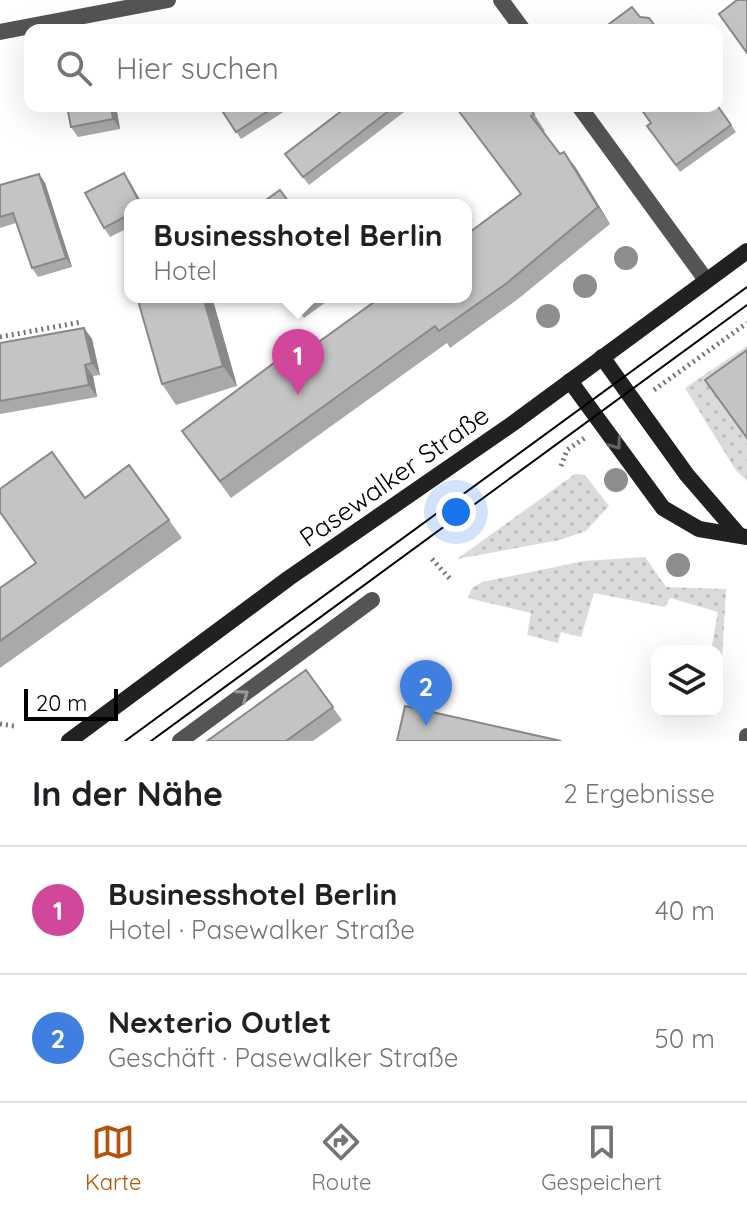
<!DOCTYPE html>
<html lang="de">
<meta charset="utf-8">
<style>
:root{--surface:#fff;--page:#f2f2f2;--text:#202124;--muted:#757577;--line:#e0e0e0;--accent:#b45309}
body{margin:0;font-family:Quicksand,sans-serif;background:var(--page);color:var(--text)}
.controls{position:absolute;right:24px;bottom:24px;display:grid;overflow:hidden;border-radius:16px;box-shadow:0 8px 32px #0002}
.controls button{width:72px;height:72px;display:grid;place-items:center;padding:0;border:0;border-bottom:2px solid var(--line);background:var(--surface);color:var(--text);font:40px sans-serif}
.scale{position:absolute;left:24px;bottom:20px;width:94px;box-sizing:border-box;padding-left:8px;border:4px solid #000;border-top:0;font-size:22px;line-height:28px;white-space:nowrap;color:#000;-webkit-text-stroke:6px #fff;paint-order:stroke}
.you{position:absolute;left:456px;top:512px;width:28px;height:28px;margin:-20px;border:6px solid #fff;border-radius:50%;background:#1a73e8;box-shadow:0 0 0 12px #1a73e833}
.badge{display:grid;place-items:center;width:52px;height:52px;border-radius:50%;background:var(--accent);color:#fff;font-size:26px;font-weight:700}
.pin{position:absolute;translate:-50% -66px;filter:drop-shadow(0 2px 4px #0008)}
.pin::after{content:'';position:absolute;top:42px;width:28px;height:24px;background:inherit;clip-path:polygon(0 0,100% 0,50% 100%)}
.popup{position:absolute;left:124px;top:199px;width:348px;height:104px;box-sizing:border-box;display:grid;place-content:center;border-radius:16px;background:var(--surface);filter:drop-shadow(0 2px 6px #0005);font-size:26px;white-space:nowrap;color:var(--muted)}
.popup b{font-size:30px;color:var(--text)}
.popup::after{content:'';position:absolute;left:50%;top:100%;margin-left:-16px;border:16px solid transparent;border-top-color:var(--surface)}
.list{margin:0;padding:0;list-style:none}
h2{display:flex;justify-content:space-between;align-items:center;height:104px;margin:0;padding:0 32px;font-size:34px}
h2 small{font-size:26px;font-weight:400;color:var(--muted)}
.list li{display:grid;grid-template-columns:52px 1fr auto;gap:24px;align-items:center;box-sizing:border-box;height:128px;padding:0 32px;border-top:2px solid var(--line)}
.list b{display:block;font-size:30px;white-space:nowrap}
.list p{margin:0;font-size:26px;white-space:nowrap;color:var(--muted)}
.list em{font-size:26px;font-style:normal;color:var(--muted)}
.icon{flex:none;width:44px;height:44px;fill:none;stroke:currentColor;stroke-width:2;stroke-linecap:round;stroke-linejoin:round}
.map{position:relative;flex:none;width:747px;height:741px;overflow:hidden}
.search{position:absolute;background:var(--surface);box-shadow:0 8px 32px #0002;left:24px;right:24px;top:24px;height:88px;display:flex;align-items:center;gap:20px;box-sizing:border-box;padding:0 28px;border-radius:16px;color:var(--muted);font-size:30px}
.sheet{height:360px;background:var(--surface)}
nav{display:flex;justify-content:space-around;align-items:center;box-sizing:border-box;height:112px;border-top:2px solid var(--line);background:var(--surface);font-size:22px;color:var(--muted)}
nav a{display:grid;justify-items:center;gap:4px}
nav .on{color:var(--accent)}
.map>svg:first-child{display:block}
</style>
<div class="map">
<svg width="747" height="741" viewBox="0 0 747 741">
<defs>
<pattern id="grass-dots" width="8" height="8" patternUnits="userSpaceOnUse" patternTransform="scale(2)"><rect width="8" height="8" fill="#dbdbdb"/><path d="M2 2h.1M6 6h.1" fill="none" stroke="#bababa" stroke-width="1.8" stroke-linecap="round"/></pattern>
</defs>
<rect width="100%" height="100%" fill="#fff"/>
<g fill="url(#grass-dots)">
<path d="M747,346v28l-30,23 30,42v42l-12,-12 -50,-81z"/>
<path d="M575,474l10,1 24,31 -23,25 -26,9 -103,19z"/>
<path d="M645,557l21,30 60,2 -6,109 -3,-47h-6l7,-39 -48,-14 -5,9 -71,-14 -13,44 -20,-5 -3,11 -31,-8 4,-22 -63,-15 4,-10 10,-6 102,-21z"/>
</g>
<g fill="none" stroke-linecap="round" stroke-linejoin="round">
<g stroke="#767676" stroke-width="5" stroke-dasharray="2 4" stroke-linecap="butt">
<path d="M0,337l81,-15"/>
<path d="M654,390l93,-67"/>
<path d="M561,466l6,-16 19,-13"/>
<path d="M432,559l20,22"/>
<path d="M0,724l14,2"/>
</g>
<g stroke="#545454" stroke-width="16">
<path d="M501,0l22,30"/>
<path d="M0,32l168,-32"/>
<path d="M579,106l127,174"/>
<path d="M180,741l192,-141"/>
<path d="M747,741v-5"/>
</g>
<g stroke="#212121" stroke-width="16">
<path d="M602,357l85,118 51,59"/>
<path d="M570,381l93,127 36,21 48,8"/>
<path d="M69,741l220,-163 223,-154 235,-173"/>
</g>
<g stroke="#000" stroke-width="2">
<path d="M125,741l622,-454"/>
<path d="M151,741l596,-436"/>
</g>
</g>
<g fill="#8e8e8e">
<circle cx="626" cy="258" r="12"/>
<circle cx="585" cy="286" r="12"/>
<circle cx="548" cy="316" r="12"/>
<circle cx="616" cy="480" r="12"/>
<circle cx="678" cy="565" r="12"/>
</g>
<g fill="#a9a9a9">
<path d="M717,105l19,27 -56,40 -33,-46 4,-3z"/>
<path d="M67,106h49l4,23 -42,8 -7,-10z"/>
<path d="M219,106h74l-52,33z"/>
<path d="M348,106h64l-103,79 -24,-31z"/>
<path d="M455,106h74l16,25 -2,1 17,22 16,14 34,56 -92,75 -68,49 -3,-5 -216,155 -37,-50 109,-95 163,-56 54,-103z"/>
<path d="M39,174l6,9 27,84 -34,10 -6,-9 -16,-45 -16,5v-43z"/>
<path d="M130,182v45l-20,10 -6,-9z"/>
<path d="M137,297h75l25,89 -61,19 -14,-21z"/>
<path d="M289,297h44l-29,21z"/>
<path d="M84,328l8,11 8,36 -7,1 4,21 -97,17v-71z"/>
<path d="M85,498l84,22 13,18 -182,130v-80l36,-25z"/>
<path d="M306,670l36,50 -29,21h-106z"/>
</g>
<g fill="#898989">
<path d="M111,106h5l4,23 -7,-10z"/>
<path d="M564,152l12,16 34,56 -12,-17z"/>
<path d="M124,173l6,9 13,23h-2z"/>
<path d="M39,174l6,9 27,84 -6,-9z"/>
<path d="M203,297h9l25,89 -14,-20z"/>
<path d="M84,328l8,11 8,36 -8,-12z"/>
<path d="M85,365l8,11 4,21 -8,-12z"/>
</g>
<g fill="#c4c4c4" stroke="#898989" stroke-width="2">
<path d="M737,0h10v53l-28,-39z"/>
<path d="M632,7l8,10 9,1 9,12h-57z"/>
<path d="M717,105l14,20 -55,40 -29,-39 4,-3 -12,-17z"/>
<path d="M67,106h44l2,13 -42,8z"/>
<path d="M219,106h57l-40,26z"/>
<path d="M348,106h47l-92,71 -18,-23z"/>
<path d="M455,106h73l6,8 -3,2 29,38 4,-2 34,55 -91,76 -68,48 -4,-5 -215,155 -38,-50 115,-85 5,8 79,-57h85v-62l55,-41z"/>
<path d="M124,173l17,32h-11v9l-26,14 -19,-35z"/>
<path d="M39,174l27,84 -34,10 -19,-55 -13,4v-32z"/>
<path d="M280,190l11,15h-32z"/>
<path d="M137,297h66l20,69 -61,18z"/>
<path d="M289,297h17l-11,8z"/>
<path d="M84,328l8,35 -7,2 4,20 -89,16v-58z"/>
<path d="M747,350v88l-42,-58z"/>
<path d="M52,452l33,46 44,-33 40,55 -169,121v-53l36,-25 -36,-51v-23z"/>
<path d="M306,670l27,37 -47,34h-79z"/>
<path d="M405,706l156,35h-164z"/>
</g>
<defs><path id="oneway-chevron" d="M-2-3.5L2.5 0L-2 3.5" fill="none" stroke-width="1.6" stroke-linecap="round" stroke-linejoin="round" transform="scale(2)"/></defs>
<use stroke="#646464" href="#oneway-chevron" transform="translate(616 444) rotate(54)"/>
<use stroke="#989898" href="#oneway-chevron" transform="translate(243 695) rotate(-36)"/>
<g text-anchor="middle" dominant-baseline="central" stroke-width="8" stroke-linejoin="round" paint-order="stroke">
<g font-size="26" fill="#000" stroke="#fff">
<text transform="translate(394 476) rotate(-35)">Pasewalker Straße</text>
</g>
</g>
</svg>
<div class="controls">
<button><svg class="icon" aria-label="layers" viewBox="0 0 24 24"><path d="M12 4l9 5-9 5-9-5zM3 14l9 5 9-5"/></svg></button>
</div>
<div class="scale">20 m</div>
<div class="you"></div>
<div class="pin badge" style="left:298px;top:395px;background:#d1479c">1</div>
<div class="popup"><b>Businesshotel Berlin</b>Hotel</div>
<div class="pin badge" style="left:426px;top:726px;background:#3f7fe0">2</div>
<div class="search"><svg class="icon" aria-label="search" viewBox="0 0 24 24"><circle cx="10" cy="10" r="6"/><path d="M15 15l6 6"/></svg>Hier suchen</div>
</div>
<section class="sheet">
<h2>In der Nähe<small>2 Ergebnisse</small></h2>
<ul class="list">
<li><span class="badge" style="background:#d1479c">1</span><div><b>Businesshotel Berlin</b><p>Hotel · Pasewalker Straße</p></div><em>40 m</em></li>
<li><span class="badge" style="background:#3f7fe0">2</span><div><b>Nexterio Outlet</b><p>Geschäft · Pasewalker Straße</p></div><em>50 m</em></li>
</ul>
</section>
<nav>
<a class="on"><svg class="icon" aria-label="map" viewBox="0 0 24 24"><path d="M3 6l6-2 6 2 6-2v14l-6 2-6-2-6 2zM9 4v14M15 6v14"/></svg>Karte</a>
<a><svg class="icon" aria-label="directions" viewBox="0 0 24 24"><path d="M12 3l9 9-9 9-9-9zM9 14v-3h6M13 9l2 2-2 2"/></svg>Route</a>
<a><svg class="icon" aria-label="saved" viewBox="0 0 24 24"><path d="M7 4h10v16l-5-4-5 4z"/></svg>Gespeichert</a>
</nav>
